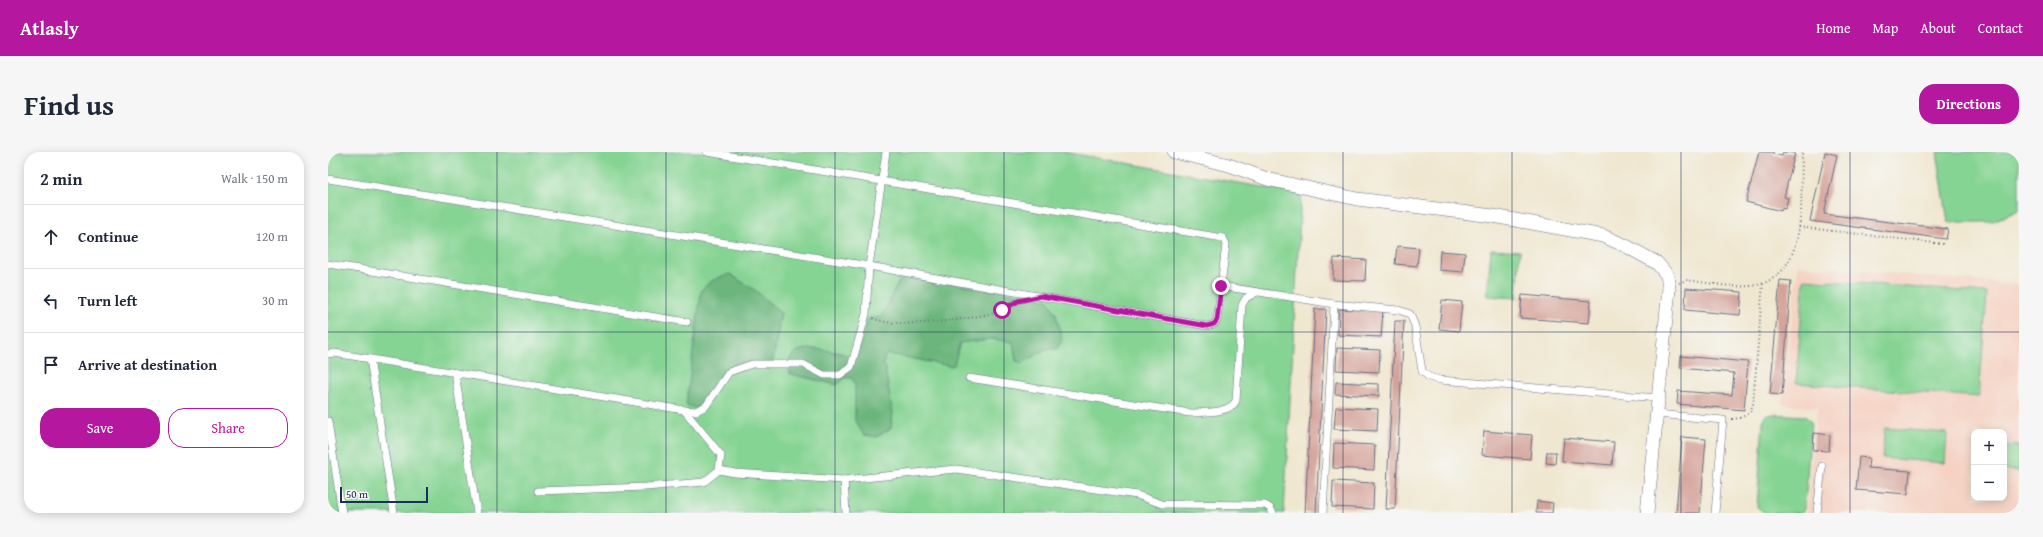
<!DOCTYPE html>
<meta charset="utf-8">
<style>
:root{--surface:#fff;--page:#f6f6f7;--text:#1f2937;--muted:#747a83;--line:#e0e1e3;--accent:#b5179e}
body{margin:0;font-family:"Gentium Book Plus",serif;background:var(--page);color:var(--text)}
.controls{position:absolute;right:12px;bottom:12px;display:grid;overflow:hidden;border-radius:8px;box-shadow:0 2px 10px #0003}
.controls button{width:36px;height:36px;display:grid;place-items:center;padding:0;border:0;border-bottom:1px solid var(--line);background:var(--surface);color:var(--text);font:20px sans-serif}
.scale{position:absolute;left:12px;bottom:10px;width:88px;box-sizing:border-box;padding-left:4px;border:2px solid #1b2f5e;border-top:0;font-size:11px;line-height:14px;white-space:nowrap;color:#1b2f5e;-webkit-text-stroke:3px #f6f6f2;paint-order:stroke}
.stop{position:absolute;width:12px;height:12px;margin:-9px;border:3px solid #b5179e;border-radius:50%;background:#fff}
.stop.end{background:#b5179e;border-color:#fff;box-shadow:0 1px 4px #0008}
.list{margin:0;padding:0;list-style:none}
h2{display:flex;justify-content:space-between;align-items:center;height:52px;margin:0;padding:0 16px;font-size:17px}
h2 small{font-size:13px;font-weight:400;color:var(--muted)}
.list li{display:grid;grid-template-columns:26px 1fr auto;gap:12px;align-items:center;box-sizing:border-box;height:64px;padding:0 16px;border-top:1px solid var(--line)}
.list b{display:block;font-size:15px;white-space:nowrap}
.list em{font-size:13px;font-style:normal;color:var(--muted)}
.actions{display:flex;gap:8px;padding:12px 16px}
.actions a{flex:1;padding:9px 0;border:1px solid var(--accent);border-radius:16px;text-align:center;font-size:14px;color:var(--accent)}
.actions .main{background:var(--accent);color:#fff}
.icon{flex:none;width:22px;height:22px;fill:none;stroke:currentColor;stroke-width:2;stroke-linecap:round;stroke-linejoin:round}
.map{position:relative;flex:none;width:1691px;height:361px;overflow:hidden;border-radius:16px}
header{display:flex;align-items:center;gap:24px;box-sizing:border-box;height:56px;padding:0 20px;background:var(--accent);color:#fff}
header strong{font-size:19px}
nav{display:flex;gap:22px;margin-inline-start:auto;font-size:14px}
.intro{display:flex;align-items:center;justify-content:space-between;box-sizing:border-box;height:96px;padding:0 24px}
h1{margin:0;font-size:28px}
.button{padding:10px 18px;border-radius:16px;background:var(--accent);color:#fff;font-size:14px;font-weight:700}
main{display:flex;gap:24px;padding:0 24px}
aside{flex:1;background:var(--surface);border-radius:16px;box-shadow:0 2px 10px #0003}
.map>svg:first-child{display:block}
</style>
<header>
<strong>Atlasly</strong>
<nav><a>Home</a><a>Map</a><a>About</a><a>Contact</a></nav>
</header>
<div class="intro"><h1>Find us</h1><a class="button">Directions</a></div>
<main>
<aside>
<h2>2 min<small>Walk · 150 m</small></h2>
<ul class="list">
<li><svg class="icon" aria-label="ahead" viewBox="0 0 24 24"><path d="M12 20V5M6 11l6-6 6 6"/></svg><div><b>Continue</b></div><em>120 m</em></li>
<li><svg class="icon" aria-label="left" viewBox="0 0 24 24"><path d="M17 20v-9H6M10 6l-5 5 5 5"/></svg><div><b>Turn left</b></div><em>30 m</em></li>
<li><svg class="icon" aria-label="arrive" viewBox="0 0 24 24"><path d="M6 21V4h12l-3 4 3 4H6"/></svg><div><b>Arrive at destination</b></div></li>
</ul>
<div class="actions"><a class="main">Save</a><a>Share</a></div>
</aside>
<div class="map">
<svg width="1691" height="361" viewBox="0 0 1691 361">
<rect width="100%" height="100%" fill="#f6f6f2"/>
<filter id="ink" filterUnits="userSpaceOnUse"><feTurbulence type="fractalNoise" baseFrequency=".025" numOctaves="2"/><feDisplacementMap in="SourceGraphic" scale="8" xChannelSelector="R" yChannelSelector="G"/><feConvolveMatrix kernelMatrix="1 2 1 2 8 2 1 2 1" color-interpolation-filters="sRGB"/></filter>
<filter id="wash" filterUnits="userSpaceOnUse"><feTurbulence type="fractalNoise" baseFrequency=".012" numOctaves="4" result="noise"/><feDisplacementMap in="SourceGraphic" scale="16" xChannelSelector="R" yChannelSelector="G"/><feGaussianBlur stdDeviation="0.9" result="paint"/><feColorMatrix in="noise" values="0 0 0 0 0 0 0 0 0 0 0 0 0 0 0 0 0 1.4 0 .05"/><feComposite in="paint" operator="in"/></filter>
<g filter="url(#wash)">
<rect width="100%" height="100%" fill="#f0e7d0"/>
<path fill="#f5d2c2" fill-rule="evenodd" d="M1470,113l221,20v228h-212l10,-105 -35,-4zM1646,280h30v66h-30z"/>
<g fill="#86d493" stroke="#508278">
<path d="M0,0h736l237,42 -17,319h-956z"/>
<path d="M1609,0h82v58l-28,12h-43z"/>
<path d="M1163,97l29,2 -3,47 -30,-2z"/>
<path d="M1476,127l183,14 -8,104 -183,-14z"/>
<path d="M1445,262l30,2 3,1 5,5 -6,85 -4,6h-36l-8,-6 6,-85 3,-6z"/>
<path d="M1557,276l62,5 -2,30 -63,-5z"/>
<path d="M1676,293l15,1v25l-15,-1z"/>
</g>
<g fill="#6cb67d" stroke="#44726e">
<path d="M402,122l26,17 25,22 -8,49 -20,-1 -27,8 -19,33 -11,6 -10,-3 15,-113c6,-11 18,-15 29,-18z"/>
<path d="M574,123l145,24 9,15 6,26 -5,9h-11l-23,14 -7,-2 -3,-19 -22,-3 -31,4 -6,22 -4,1 -61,-12 -5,3v6l9,50 -2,15 -14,9 -13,-2 -9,-14v-38l-4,-5h-6l-8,7 -47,-11c0,-3 -2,-9 -1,-12 4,-24 53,-8 68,-5l11,-38 13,-2z"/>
</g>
<g id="blocks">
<g fill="#d4a299">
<path d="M1431,0h14v2l9,2 1,-4 12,1 -11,44 4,1 -3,11 -3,-1 -1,3 -35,-9z"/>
<path d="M1497,0l12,3 -13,59 124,15 -2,10 -136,-18z"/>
<path d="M1069,94l22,2 -2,18 -22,-2z"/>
<path d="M1112,99l25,2 -2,19 -24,-2z"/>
<path d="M1006,106l32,2 -1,21 -32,-1z"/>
<path d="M1452,128l11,1 -9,114 -12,-1z"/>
<path d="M1358,136l56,4 -2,23 -55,-5z"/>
<path d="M1194,143l69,6 -2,22 -69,-5z"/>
<path d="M1114,148l20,2 -3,29 -20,-2z"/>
<path d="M987,157h11l-10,204h-11z"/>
<path d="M1011,157l44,2 -2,26 -43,-2z"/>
<path d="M1067,169h9l-9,188h-9z"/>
<path d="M1009,196l43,2 -1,22 -43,-2z"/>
<path d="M1353,204l67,6 -4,48 -67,-6 1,-13 54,4 2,-22 -54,-5z"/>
<path d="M1008,230l43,2v12l-44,-2z"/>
<path d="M1008,255l42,2 -1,22 -43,-2z"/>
<path d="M1156,279l48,4 -2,24 -48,-4z"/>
<path d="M1486,281l16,2 -1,16 -16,-1z"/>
<path d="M1354,285l24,2 -6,74h-24z"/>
<path d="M1236,286l50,4 -2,23 -50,-4z"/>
<path d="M1006,291l41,2 -1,25 -41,-2z"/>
<path d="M1219,300h9l-1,12 -9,-1z"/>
<path d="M1531,305l10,1 -1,10 42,3 -2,23 -52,-4z"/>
<path d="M1005,329l41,2 -1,26 -41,-2z"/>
<path d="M1209,349l16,2 -1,10h-16z"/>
</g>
</g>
</g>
<g filter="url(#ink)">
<use href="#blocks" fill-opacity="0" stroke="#666f86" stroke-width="1"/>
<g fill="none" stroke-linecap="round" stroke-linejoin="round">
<defs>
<g id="service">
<path d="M0,27l541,87 338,60 7,-2 3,-4 9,-76 -3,-6 -516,-86"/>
<path d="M0,112l359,58"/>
<path d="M893,134l113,18 65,6 11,4 5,12 7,45 7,6 11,3 218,18"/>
<path d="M0,202l6,-1 350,57 12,1 10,-5 23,-34 23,-8h51l21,11h16l11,-8 15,-53 3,-48 17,-114"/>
<path d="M42,207l24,154"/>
<path d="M127,221l22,140"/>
<path d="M641,226l221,35c13,-1 39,1 46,-12l6,-96 4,-7 11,-6"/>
<path d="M1328,262l67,6 -8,93"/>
<path d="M0,269l14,92"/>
<path d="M391,318l16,3 109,7 112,-11 181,26 25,9 103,1 5,3 3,5"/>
<path d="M516,328l2,33"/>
<path d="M210,339l108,-4 58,-5 15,-12 2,-15 -37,-45"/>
<path d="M995,361l11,-209"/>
<path d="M1489,361l5,-47"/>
</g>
<path id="minor" d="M846,0l55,13 38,14 90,20 136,17 110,20 23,10 31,17 10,12 2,13 -22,225"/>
</defs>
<use href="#service" stroke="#666f86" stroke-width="8"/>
<use href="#minor" stroke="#666f86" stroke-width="14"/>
<g stroke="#666f86" stroke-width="2" stroke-dasharray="1 3" stroke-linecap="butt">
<path d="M1471,75l144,17"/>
<path d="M1351,131l7,-3c18,2 46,8 64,6 61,-6 50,-91 52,-134"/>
<path d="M545,166c20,12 105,1 127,-7 6,-2 11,-6 17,-9"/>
<path d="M1404,267l9,-1 9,-6 3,-8 10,-121"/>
</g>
<use href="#service" stroke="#fff" stroke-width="7"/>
<use href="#minor" stroke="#fff" stroke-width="13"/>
</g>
</g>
<g fill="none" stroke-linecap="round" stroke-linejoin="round" filter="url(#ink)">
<path stroke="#b5179e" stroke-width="5" d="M674,158l16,-9 23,-5 166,30 7,-2 3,-4 4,-34"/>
</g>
<path fill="none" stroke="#1b2f5e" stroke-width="1" stroke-opacity="0.55" d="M169,0v361M338,0v361M507,0v361M676,0v361M846,0v361M1015,0v361M1184,0v361M1353,0v361M1522,0v361M0,180h1691"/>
</svg>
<div class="controls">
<button>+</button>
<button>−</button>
</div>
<div class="scale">50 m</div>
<div class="stop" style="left:674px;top:158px"></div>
<div class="stop end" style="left:893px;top:134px"></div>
</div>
</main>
